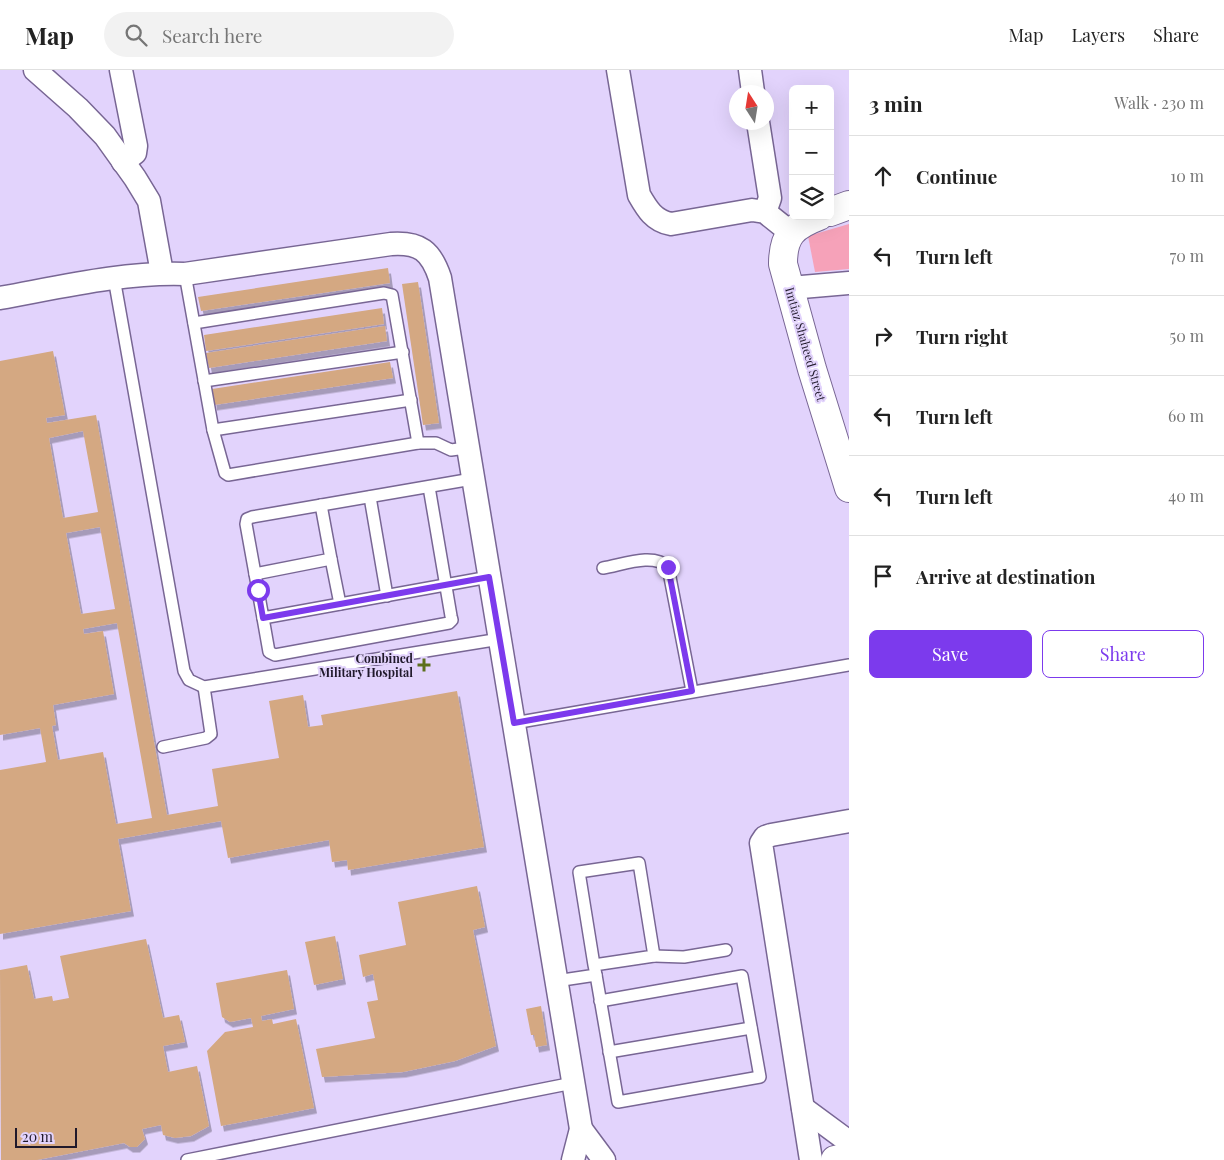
<!DOCTYPE html>
<meta charset="utf-8">
<style>
:root{--surface:#fff;--page:#f2f2f2;--text:#222;--muted:#767676;--line:#e0e0e0;--accent:#7c3aed}
body{margin:0;font-family:"Playfair Display",serif;background:var(--page);color:var(--text)}
.controls{position:absolute;right:15px;top:15px;display:grid;overflow:hidden;border-radius:8px;box-shadow:0 5px 20px #0002}
.controls button{width:45px;height:45px;display:grid;place-items:center;padding:0;border:0;border-bottom:1px solid var(--line);background:var(--surface);color:var(--text);font:25px sans-serif}
.compass{position:absolute;left:729px;top:15px;width:45px;height:45px;border-radius:50%;background:var(--surface);box-shadow:0 5px 20px #0002;rotate:348deg}
.scale{position:absolute;left:15px;bottom:12px;width:62px;box-sizing:border-box;padding-left:5px;border:2px solid #20192b;border-top:0;font-size:14px;line-height:18px;white-space:nowrap;color:#20192b;-webkit-text-stroke:4px #e2d3fc;paint-order:stroke}
.stop{position:absolute;width:15px;height:15px;margin:-11px;border:4px solid #7c3aed;border-radius:50%;background:#fff}
.stop.end{background:#7c3aed;border-color:#fff;box-shadow:0 1px 5px #0008}
.list{margin:0;padding:0;list-style:none}
h2{display:flex;justify-content:space-between;align-items:center;height:65px;margin:0;padding:0 20px;font-size:21px}
h2 small{font-size:16px;font-weight:400;color:var(--muted)}
.list li{display:grid;grid-template-columns:32px 1fr auto;gap:15px;align-items:center;box-sizing:border-box;height:80px;padding:0 20px;border-top:1px solid var(--line)}
.list b{display:block;font-size:19px;white-space:nowrap}
.list em{font-size:16px;font-style:normal;color:var(--muted)}
.actions{display:flex;gap:10px;padding:15px 20px}
.actions a{flex:1;padding:11px 0;border:1px solid var(--accent);border-radius:8px;text-align:center;font-size:18px;color:var(--accent)}
.actions .main{background:var(--accent);color:#fff}
.icon{flex:none;width:28px;height:28px;fill:none;stroke:currentColor;stroke-width:2;stroke-linecap:round;stroke-linejoin:round}
.map{position:relative;flex:none;width:849px;height:1090px;overflow:hidden}
header{display:flex;align-items:center;gap:30px;box-sizing:border-box;height:70px;padding:0 25px;background:var(--surface);border-bottom:1px solid var(--line)}
header strong{font-size:24px}
nav{display:flex;gap:28px;margin-inline-start:auto;font-size:18px}
.search{width:350px;height:45px;background:var(--page);display:flex;align-items:center;gap:12px;box-sizing:border-box;padding:0 18px;border-radius:28px;color:var(--muted);font-size:19px}
main{display:flex}
aside{flex:1;background:var(--surface)}
.map>svg:first-child{display:block}
</style>
<header>
<strong>Map</strong>
<div class="search"><svg class="icon" aria-label="search" viewBox="0 0 24 24"><circle cx="10" cy="10" r="6"/><path d="M15 15l6 6"/></svg>Search here</div>
<nav><a>Map</a><a>Layers</a><a>Share</a></nav>
</header>
<main>
<div class="map">
<svg width="849" height="1090" viewBox="0 0 849 1090">
<defs>
<filter id="shadow"><feDropShadow dx="3" dy="5.5" stdDeviation="0" flood-color="#0004"/></filter>
</defs>
<rect width="100%" height="100%" fill="#e2d3fc"/>
<path fill="#f6a2b9" d="M849,154v45l-34,3 -7,-36z"/>
<g fill="#d4a882" fill-rule="evenodd" filter="url(#shadow)">
<path d="M388,198l2,15 -189,28 -3,-14z"/>
<path d="M418,212l21,141 -16,2 -21,-141z"/>
<path d="M382,238l2,16 -178,27 -2,-16z"/>
<path d="M385,256l2,15 -178,27 -3,-15z"/>
<path d="M53,281l12,64 -19,3 1,5 49,-8 71,400 51,-9 -6,-37 67,-11 -10,-57 34,-6 5,32 15,-2 -2,-10 136,-24 27,156 -136,23 -1,-10 -15,2 -3,-22 -101,18 -7,-37 -103,18 13,72 -131,23v-164l46,-8 -6,-34 -40,7v-374zM83,361l15,81 -35,6 -14,-80zM100,457l15,82 -34,5 -15,-81zM117,553l35,195 -36,6 -13,-72 -45,8 -6,-34 4,-1 -3,-20 61,-11 -11,-63 -19,3 -1,-5z"/>
<path d="M390,292l3,16 -179,27 -2,-16z"/>
<path d="M477,816l8,41 -12,3 23,116 -41,15 -52,11 -81,5 -6,-28 59,-11 -8,-36 11,-2 -5,-26 -10,3 -4,-22 47,-10 -8,-43z"/>
<path d="M335,866l8,43 -29,6 -9,-43z"/>
<path d="M146,869l17,79 16,-3 6,27 -22,4 5,26 29,-6 12,60 -18,10 -16,2 -12,-3 -2,-10 -19,4 3,10 -8,8h-7l-6,-4 -87,17h-36l-1,-190 27,-5 7,34 18,-3 1,5 16,-3 -9,-42z"/>
<path d="M287,900l7,39 -33,7 1,5 10,-2 1,5 23,-5 18,89 -93,18 -14,-75 18,-19 28,-5 -2,-9 -21,4 -8,-5 -6,-34z"/>
<path d="M541,936l6,39 -11,2 -2,-12h-3l-5,-26z"/>
</g>
<g fill="none" stroke-linecap="round" stroke-linejoin="round">
<defs>
<g id="service">
<path d="M185,204l28,156 12,43 3,2 190,-32h18l15,7 15,-2"/>
<path d="M114,208l70,393 5,9 15,7 296,-48"/>
<path d="M194,253l190,-30 8,2 26,148"/>
<path d="M204,311l199,-29"/>
<path d="M213,360l198,-30"/>
<path d="M472,409l-220,38 -5,2 -1,5 17,94 226,-41"/>
<path d="M370,427l17,99"/>
<path d="M331,489l9,45"/>
<path d="M603,498c19,-3 50,-16 65,-1l24,124"/>
<path d="M255,504l76,-15 -10,-54"/>
<path d="M263,548l6,34 6,3 174,-32 3,-3 -1,-4 -22,-129"/>
<path d="M514,653l335,-58"/>
<path d="M163,677l43,-9 5,-4 -7,-47"/>
<path d="M654,886l30,1 42,-7"/>
<path d="M596,905l22,127 142,-25 -18,-101 -142,25"/>
<path d="M556,911l40,-6 -2,-10 -15,-93 60,-9 15,93 -60,9"/>
<path d="M609,982l142,-24"/>
<path d="M187,1090l386,-77"/>
</g>
<g id="minor">
<path d="M35,0l43,38 27,28 30,42 14,23 13,72"/>
<path d="M121,0l15,76 -1,7 -12,9"/>
<path d="M618,0l21,125c8,14 15,26 32,29l81,-14 13,2 25,20"/>
<path d="M750,0l3,22"/>
<path d="M758,52l12,76 -5,14"/>
<path d="M790,218l59,-5"/>
<path d="M0,228c61,-11 123,-26 185,-24l206,-30c29,-2 40,7 49,34l141,851 -8,31"/>
<path d="M803,1038l46,34"/>
<path d="M581,1059l23,31"/>
<path d="M811,1090l-50,-317 4,-6 6,-2 78,-14"/>
</g>
<g id="tertiary">
<path d="M830,142l19,-7"/>
<path d="M819,146c-26,10 -36,19 -36,48l29,105 37,119"/>
<path d="M835,1090l14,-3"/>
</g>
</defs>
<use href="#service" stroke="#786694" stroke-width="14"/>
<use href="#minor" stroke="#786694" stroke-width="25"/>
<use href="#tertiary" stroke="#786694" stroke-width="30"/>
<use href="#service" stroke="#fff" stroke-width="11"/>
<use href="#minor" stroke="#fff" stroke-width="22"/>
<use href="#tertiary" stroke="#fff" stroke-width="28"/>
</g>
<g fill="none" stroke-linecap="round" stroke-linejoin="round">
<path stroke="#7c3aed" stroke-width="6" d="M258,520l5,28 226,-41 25,146 178,-32 -24,-124"/>
</g>
<path fill="#5c6f1d" stroke="#e2d3fc" stroke-width="2" d="M421.5 587.5h5v5h5v5h-5v5h-5v-5h-5v-5h5z"/>
<g text-anchor="middle" dominant-baseline="central" stroke-width="4" stroke-linejoin="round" paint-order="stroke">
<g font-size="12" fill="#20192b" stroke="#e2d3fc">
<text transform="translate(806 274) rotate(74)">Imtiaz Shaheed Street</text>
</g>
<g font-size="12" font-weight="bold" fill="#20192b" stroke="#e2d3fc" text-anchor="end">
<text x="413" y="588">Combined<tspan x="413" dy="14">Military Hospital</tspan></text>
</g>
</g>
</svg>
<div class="controls">
<button>+</button>
<button>−</button>
<button><svg class="icon" aria-label="layers" viewBox="0 0 24 24"><path d="M12 4l9 5-9 5-9-5zM3 14l9 5 9-5"/></svg></button>
</div>
<svg class="compass" viewBox="-18 -18 36 36"><path d="M0-13l5 13h-10z" fill="#e53935"/><path d="M0 13l5-13h-10z" fill="#767676"/></svg>
<div class="scale">20 m</div>
<div class="stop" style="left:258px;top:520px"></div>
<div class="stop end" style="left:668px;top:497px"></div>
</div>
<aside>
<h2>3 min<small>Walk · 230 m</small></h2>
<ul class="list">
<li><svg class="icon" aria-label="ahead" viewBox="0 0 24 24"><path d="M12 20V5M6 11l6-6 6 6"/></svg><div><b>Continue</b></div><em>10 m</em></li>
<li><svg class="icon" aria-label="left" viewBox="0 0 24 24"><path d="M17 20v-9H6M10 6l-5 5 5 5"/></svg><div><b>Turn left</b></div><em>70 m</em></li>
<li><svg class="icon" aria-label="right" viewBox="0 0 24 24"><path d="M7 20v-9h11M14 6l5 5-5 5"/></svg><div><b>Turn right</b></div><em>50 m</em></li>
<li><svg class="icon" aria-label="left" viewBox="0 0 24 24"><path d="M17 20v-9H6M10 6l-5 5 5 5"/></svg><div><b>Turn left</b></div><em>60 m</em></li>
<li><svg class="icon" aria-label="left" viewBox="0 0 24 24"><path d="M17 20v-9H6M10 6l-5 5 5 5"/></svg><div><b>Turn left</b></div><em>40 m</em></li>
<li><svg class="icon" aria-label="arrive" viewBox="0 0 24 24"><path d="M6 21V4h12l-3 4 3 4H6"/></svg><div><b>Arrive at destination</b></div></li>
</ul>
<div class="actions"><a class="main">Save</a><a>Share</a></div>
</aside>
</main>
